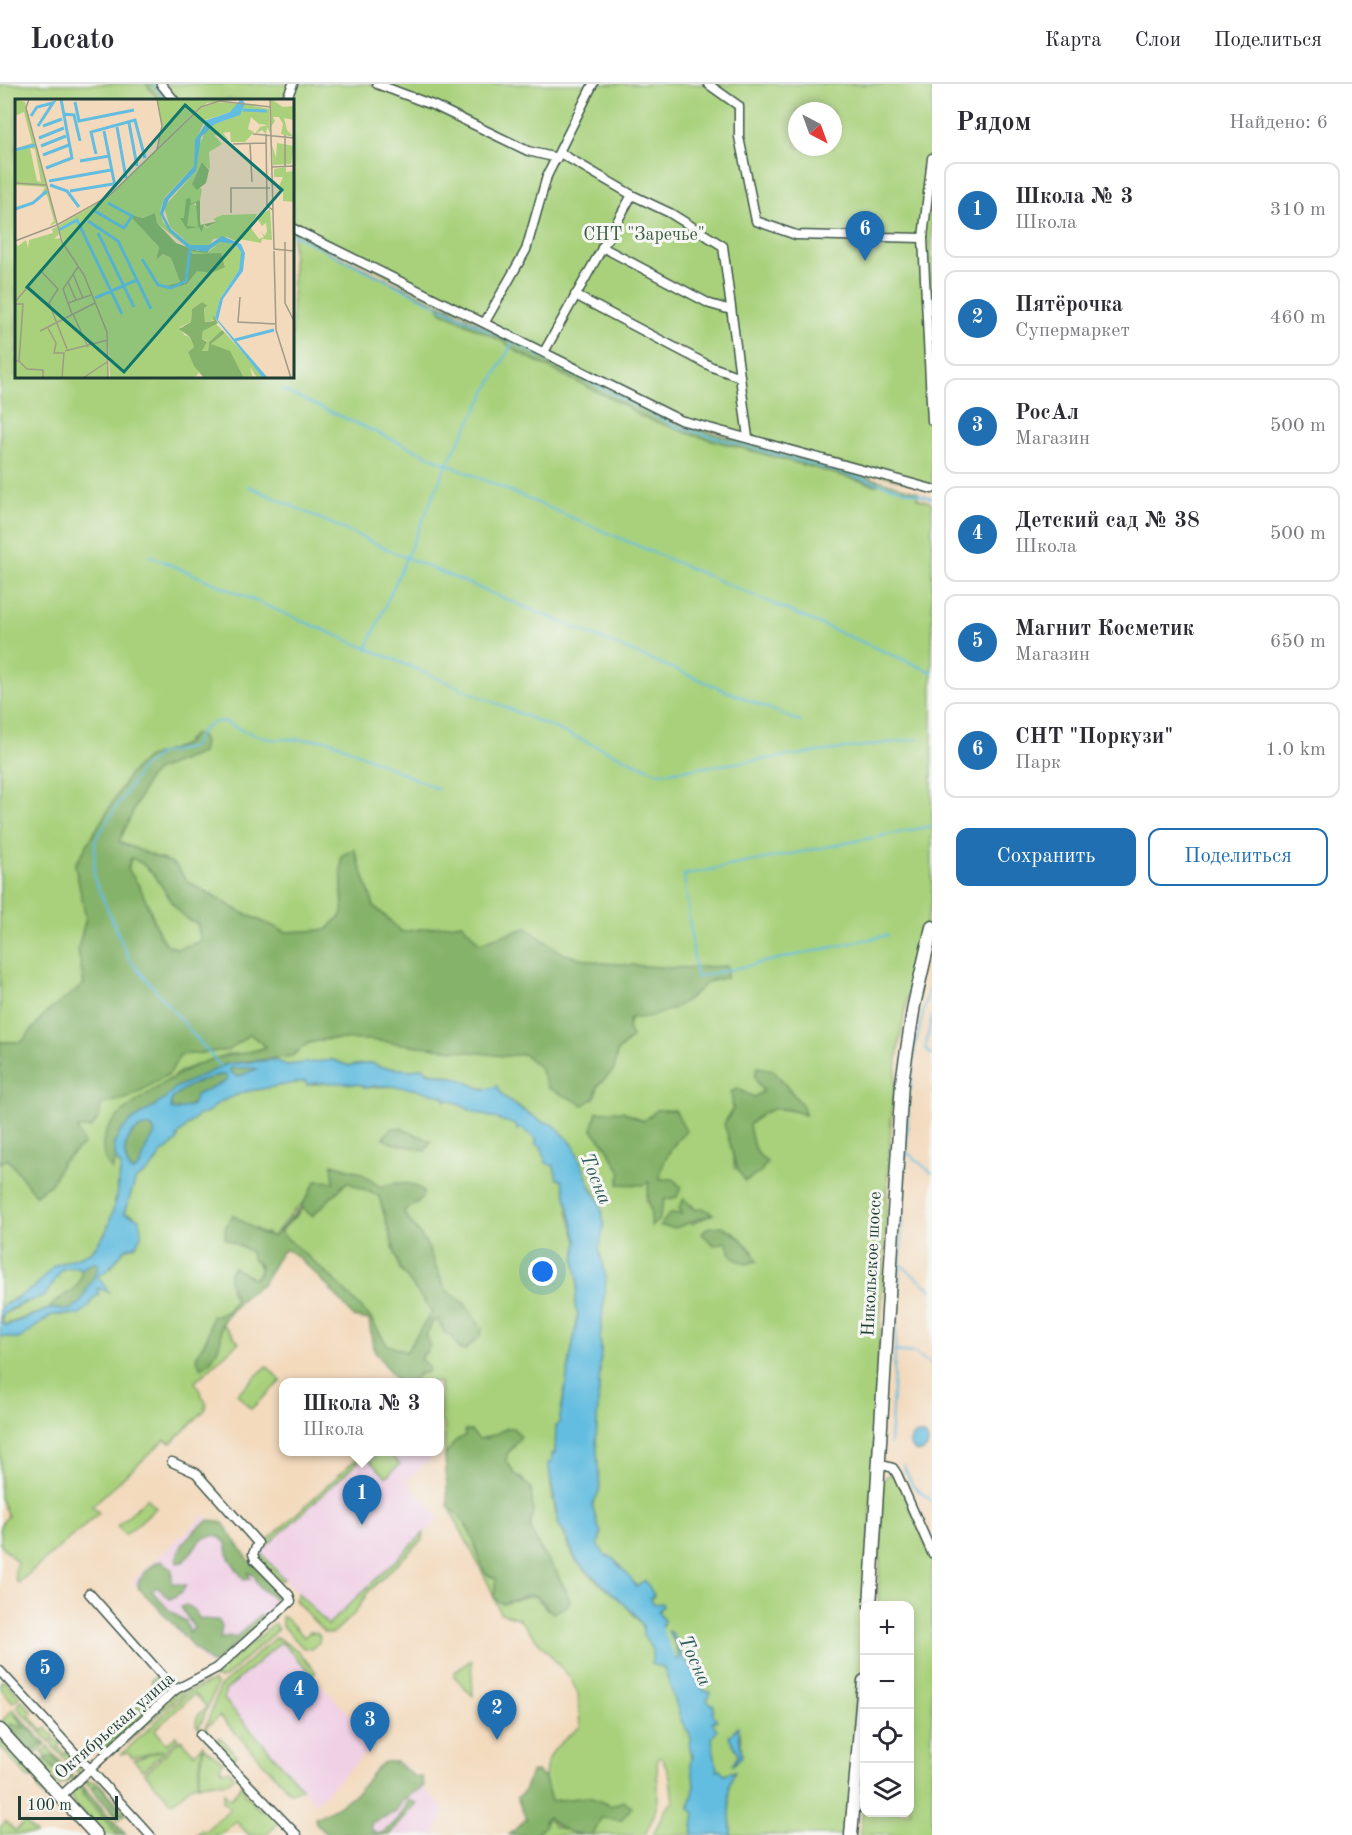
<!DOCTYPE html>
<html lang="ru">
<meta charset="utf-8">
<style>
:root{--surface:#fff;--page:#f2f2f3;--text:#2b2b33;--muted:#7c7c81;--line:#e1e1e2;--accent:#1f6fb2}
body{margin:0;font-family:"Old Standard TT",serif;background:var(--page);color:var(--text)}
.controls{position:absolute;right:18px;bottom:18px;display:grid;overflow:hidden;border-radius:12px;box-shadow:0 3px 9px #0003}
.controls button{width:54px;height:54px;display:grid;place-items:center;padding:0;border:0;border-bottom:2px solid var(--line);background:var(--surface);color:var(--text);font:30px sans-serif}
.compass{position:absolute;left:788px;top:18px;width:54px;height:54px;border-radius:50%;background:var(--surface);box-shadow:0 3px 9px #0003;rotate:139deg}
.scale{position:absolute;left:18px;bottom:15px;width:100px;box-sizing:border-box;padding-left:6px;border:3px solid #1f3d34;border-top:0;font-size:16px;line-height:21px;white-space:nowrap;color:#1f3d34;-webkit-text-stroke:4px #f6f6f2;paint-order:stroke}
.you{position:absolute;left:543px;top:1188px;width:21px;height:21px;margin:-15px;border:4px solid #fff;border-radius:50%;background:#1a73e8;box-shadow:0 0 0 9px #1a73e833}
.badge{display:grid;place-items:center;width:39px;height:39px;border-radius:50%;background:var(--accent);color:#fff;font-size:20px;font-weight:700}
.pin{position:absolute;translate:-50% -50px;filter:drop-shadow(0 2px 3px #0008)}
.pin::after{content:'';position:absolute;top:32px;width:21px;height:18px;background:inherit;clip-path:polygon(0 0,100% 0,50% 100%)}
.popup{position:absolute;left:279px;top:1294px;width:165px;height:78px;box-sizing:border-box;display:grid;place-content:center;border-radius:12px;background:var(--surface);filter:drop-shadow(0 2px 4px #0005);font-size:20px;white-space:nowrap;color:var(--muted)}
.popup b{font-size:22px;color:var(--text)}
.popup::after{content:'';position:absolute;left:50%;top:100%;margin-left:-12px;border:12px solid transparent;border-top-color:var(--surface)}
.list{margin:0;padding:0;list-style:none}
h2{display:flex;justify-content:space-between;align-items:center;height:78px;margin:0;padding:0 24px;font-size:26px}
h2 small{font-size:20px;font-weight:400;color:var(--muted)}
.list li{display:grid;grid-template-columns:39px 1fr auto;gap:18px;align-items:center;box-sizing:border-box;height:96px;margin:0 12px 12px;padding:0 12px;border:2px solid var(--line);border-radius:12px}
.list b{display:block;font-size:22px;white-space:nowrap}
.list p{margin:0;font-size:20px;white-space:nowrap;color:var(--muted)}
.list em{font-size:20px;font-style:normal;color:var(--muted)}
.actions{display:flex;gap:12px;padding:18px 24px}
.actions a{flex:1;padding:14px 0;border:2px solid var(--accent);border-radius:12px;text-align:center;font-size:21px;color:var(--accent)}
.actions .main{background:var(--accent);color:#fff}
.icon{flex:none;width:33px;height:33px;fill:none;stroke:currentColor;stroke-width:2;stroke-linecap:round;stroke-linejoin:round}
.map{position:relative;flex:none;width:932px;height:1751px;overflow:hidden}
header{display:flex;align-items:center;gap:36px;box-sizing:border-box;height:84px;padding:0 30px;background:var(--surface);border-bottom:2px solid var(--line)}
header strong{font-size:28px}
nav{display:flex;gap:33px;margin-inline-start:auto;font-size:21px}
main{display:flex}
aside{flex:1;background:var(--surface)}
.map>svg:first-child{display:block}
</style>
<header>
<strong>Locato</strong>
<nav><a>Карта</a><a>Слои</a><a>Поделиться</a></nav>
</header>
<main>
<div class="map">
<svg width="932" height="1751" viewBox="0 0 932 1751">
<rect width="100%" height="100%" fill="#f6f6f2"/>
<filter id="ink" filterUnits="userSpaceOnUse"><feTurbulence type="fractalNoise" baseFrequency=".0167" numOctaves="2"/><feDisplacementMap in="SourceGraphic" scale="12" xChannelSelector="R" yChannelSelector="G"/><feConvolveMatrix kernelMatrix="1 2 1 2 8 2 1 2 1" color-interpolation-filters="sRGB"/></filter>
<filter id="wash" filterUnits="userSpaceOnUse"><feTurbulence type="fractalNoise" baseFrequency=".008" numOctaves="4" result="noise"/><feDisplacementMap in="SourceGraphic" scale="24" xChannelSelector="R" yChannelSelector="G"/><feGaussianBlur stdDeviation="1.35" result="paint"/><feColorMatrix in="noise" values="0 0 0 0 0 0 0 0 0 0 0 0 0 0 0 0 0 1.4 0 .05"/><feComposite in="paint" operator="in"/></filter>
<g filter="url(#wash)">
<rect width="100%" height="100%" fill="#f3dabd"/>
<g fill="#f0d0e5">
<path d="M369,1368h56l6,6 -25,23 34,37 -112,107 -68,-73z"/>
<path d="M205,1431l77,85 -73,66 -77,-85z"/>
<path d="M281,1558l95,101 -61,60 -91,-104 1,-9z"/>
<path d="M401,1678l44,48 -9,25h-89l-12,-13z"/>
</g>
<g fill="#a9d17b" stroke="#648758" stroke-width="1.5" fill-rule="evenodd">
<path d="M0,0h146l13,16h-143v276h276l1,-146 39,23 107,51 2,7 63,31 14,10 108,54c44,25 93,35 143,49 35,10 71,20 106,30l3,-5 40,12 -1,6 15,5v398l-22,82 -12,67 -7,73 -27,520 -15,192h-118l-2,-49 6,-15 -12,3 -6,-3 -5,-32 1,-24 -6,-13v-5l-26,-42 -3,-12 -6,-7 7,22 -2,2 -7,-6 -4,1c-9,-11 -7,-21 -2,-34l-14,-23 4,-2 -8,-14 -11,5c-2,-10 -16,-19 -22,-29l-8,-1 -7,-13 3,-10 -9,-28 8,-17 -4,-49 5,-90 -1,-12 6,-61 -7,-27 4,-35 -3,-14 -46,-76 -13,-4 -49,-32 -19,-2 -15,-9 -31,-7 -4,-4 -10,3 -33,-3 -8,-4 -23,3 -16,-6 -46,5 -13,-5 5,-4h13c5,-5 11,-11 18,-13 44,-14 146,7 194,13l20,-2 16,14 8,20 47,9 3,-12 16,-15 3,-18 15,-15 -4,-9 2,-10 57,-18 15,-16 16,-5 -44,-11 -73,-5 -37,-9 -38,-26 -47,15 -17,-20 -60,9 -28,-26 -20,-57 -13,7 2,57 -16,17 -41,2 -45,-20 -53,-30 -14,-18 -56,-22 30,-63 9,-9 45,-17 -13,-15 -5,7 -10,3 -99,117 11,53 -8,31 6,36 -39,29 -23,28h-22zM758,983c26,6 33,25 47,47 -27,-6 -33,-12 -56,11l4,22 6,9 -24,13 -9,-51 7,-9 -1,-17 5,-3 17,8 9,-6 -6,-9zM657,1026l21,29 -17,26 -9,48 -6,-14 4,-17 -32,2 3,-11 -15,-27 -14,-16 30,-19 21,10zM692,1121l4,5 17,4 -21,10 -22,-11 12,2zM722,1143l12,5 19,20 -20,6zM740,1648l2,24 -9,9 6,-11 -9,-19z"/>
<path d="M161,0h771v405l-252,-69 -387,-192 -1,-128h-118zM797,27h36v36h-36z"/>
<path d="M131,773c32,13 42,62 66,66l5,18 -24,8 -12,-5 -7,-10 -10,-28 -21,-37z"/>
<path d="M250,950l16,13 -19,7h-19l-45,16 -56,39 -18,17 -6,16 9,27 4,-10 5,7c-6,28 -6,65 -30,85 -9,8 -24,7 -34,14 -9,5 -15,16 -23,22 -11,10 -25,10 -34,23v-147l8,-5 28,37 15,-11 11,-22 12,-10 3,-24 24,-24 27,-6 42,-25 9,-18 50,-5z"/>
<path d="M306,997l1,4 30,-3 25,3 3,3 30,-2 40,7 37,18 45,14 16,10 29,44 5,14 1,18 9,30 1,40 -3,26 3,8 -19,108 -3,3 1,17 -7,25 1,19 5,28 9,23 11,23 24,23 21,16 22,26v9l21,32 18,55 9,15c-4,14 5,33 4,48 0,8 -3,16 -5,24l5,4 -3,22h-39l12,-25 8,-8 -3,-25 -8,-19h-4c-2,12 0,22 0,34 1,15 -7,30 -13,43h-52l8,-18 20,3 -9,-14 -23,-9 -38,4 -4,-5c2,-8 -2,-12 -2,-19 1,-26 16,-35 35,-50l-2,-33 -8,-16 -52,-60 -18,-5 -10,-26 -42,-82c23,20 30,44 41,71l7,3 -2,18 8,7c22,-4 29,-18 45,6l20,-19 -36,-58 -1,-39 -7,-15 -9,-6 -8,-13 1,-6 8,-8 -13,-14 -23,7 -14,-8 1,5 -10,5 -11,15 -1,-32 -4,-4v-38h-28l2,-5 9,-4 -3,-14 7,-8 2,-10 -3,-6 7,-14 5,-1 18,20 4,10h5l12,-11 -4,-23 -9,-13 -19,-14 -19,-46 -23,-31 15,-10 5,-10 -32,-7 -11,2 -24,-16 -24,-7 2,18c-25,9 -45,35 -62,55l-6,-4 -4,1 -7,-6 -30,10 26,14 10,18 -7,9 -14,-8 -8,3 -2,15 5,10 -8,13 -11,3 -7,9 -1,12 -11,18 7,12c21,-19 11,-23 18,-42l17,18 -44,40 11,21 -1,7 -34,33 -6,-3 -73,66 7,7 -81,70c-5,-5 -3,-14 -1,-21l-17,-18v-19l8,-9 -8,-18v-162l19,3 33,-24h19l18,-9 8,-18 11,3 -11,-15 14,-8 14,-19 11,-4 -2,-30 -10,-2 12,-34 14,-9 11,-16 16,-13 1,-6 20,-20 22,-13 24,-10z"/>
<path d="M347,1098l32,14 20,71 33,45 -26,40 -19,-7 -18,-29 -36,-37 -54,-47 24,-24 9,8z"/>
<path d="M76,1183l5,2c3,23 -22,25 -32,40l-45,16 -2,-10 39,-20 11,-10 10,-16z"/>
<path d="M267,1282l14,15 -30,28 -14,-15z"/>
<path d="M364,1368h5l-109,100 24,27 -4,2 -24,-24 2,-8z"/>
<path d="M380,1368h8l12,12 -14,13 -16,-16z"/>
<path d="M888,1391h5l6,7 33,76v277h-72l4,-45v22h46v-206l-32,-1 5,-125z"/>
<path d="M147,1414l9,10 -31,27 -8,-9z"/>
<path d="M424,1449l-1,6 -55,53 -13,21 -23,21 -8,-2 -29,-32 3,-7 30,32z"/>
<path d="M282,1533h3l19,20 6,-5 7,1 3,4 -1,5 -8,7 -8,-1 -21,-23z"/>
<path d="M275,1540l3,5 -54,49 -4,1 -8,-3z"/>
<path d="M276,1553l21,13 19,22 -3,3 -32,-33 -56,49 -1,8 78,89 -11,5 -71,-77 -15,12 8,11 -2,5 -8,-10 17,-47z"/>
<path d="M471,1576l2,36 -19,-20 1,-4z"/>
<path d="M207,1595l-22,12 -68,60 60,-59z"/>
<path d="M4,1596l16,17 -7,5 -13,-14v-6z"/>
<path d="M213,1597l4,4 -18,43 -3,-3 1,-9 10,-9 -13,-13 -39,36 12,14 9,-8 2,3 -35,32 -9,-11 29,-10 -31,8 -4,-5 -7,2 66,-62z"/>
<path d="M22,1616l11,12 -4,3 14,16 4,-3 8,9 -5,5 -33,-35z"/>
<path d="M13,1625l33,36 -9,8 -9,1 -28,-31z"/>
<path d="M0,1651l35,42 -3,2h-3l-29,-33z"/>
<path d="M220,1653l17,19 -9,6 -16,-17z"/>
<path d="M57,1655l4,4 -3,4 7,7 3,-3 3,3 -3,4 6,7 4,-3 2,2 -1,10 -28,-30z"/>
<path d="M181,1655l13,15 9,-9 -6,40 -3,-1 -22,19 -27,-30z"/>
<path d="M48,1663l26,31 -15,8 -16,-18 1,-5 -2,-2 4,-4 -4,-5z"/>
<path d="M204,1663l19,15 -3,4 3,5 6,-1 5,7 -8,6 -13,-1 -15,3z"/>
<path d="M85,1697l13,1 28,31 -7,7z"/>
<path d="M39,1699h3l13,15v4h-5l-12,-12z"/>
<path d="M80,1699l46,52h-22l-31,-33 -3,-10z"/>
<path d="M243,1700l4,3 -3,6 16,17 5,-4 15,16 -14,13h-17l-13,-14 -16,14h-24l6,-5 2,2 26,-23 -7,-8 1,-8 6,6z"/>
<path d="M548,1733l6,9 27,9h-46l6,-5z"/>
<path d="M6,1737l9,10 10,-9 11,12 -36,1v-8z"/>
</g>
<g fill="#86b36b" stroke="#527850" stroke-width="1.5" fill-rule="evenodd">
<path d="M146,0h10l13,16h-10z"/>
<path d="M439,220l239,119 200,57v5l-188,-51 -50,-18 -14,-10 -108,-54 -14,-10 -64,-31z"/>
<path d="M194,650l6,1 4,7 -2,11 -45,17 -9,9 -29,63 55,22 14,18 53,30 45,20 41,-2 16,-17 -2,-57 13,-7 20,57 28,26 60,-9 17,20 47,-15 38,26 37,9 73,5 53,-2v12c-23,1 -23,9 -39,21 -15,12 -40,20 -58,19l-2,10 4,9 -15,15 -3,18 -16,15 -3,12 -11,8 -36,-17 -8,-20 -16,-14 -20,2 -135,-16 -42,-1 -19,4 -16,13 -65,8 -52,24 -11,12 -33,21 -17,23 2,15 -4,11c-11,-12 -12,-29 -3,-43 11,-19 73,-57 95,-65 21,-8 41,-7 62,-15l-16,-13 -21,16 -49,5 -10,18 -41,25 -28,6 -2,14 -8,10h-14l7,16 -22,18 -11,22 -16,11 -27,-36 -8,4v-121h22l23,-28 39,-30 -6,-35 8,-31 -11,-53 54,-90 17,-17 38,-13zM131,774c32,11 40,61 66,65l4,18 -23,8 -12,-5 -7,-10 -18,-45 -13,-20z"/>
<path d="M757,983l16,3 30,36 2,9c-25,-10 -36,-10 -56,10 3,16 4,27 18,37l-7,11 -15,8c-13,-17 -13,-36 -21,-57l9,-15 -2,-17 6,-3 17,8 9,-6 -8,-14z"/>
<path d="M231,984h24l2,1 -20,8 -9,-8z"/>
<path d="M219,991h6l3,5c-6,4 -12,5 -18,9 -11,9 -23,23 -39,20v-8c10,-15 31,-21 48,-26z"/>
<path d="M657,1026h18l11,21c-14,13 -24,29 -26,48h13l8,8 -4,10 -13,3 -5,20 -8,6c2,-19 -6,-23 -2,-44l-6,3 -25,-1 3,-12 -15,-26 -14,-16 5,-18 25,-1 21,10z"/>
<path d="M150,1042l5,6c-1,7 -5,8 -8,14 -4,11 -3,20 -15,26 -13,-19 -7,-43 18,-46z"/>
<path d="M392,1044h9l30,13 -6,10c-15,-7 -32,-4 -42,-13z"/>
<path d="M332,1080l29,9 19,14c15,-5 32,-7 44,5l-2,6 -19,14 23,31 19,46 19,14 18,26 -1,6 -16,15h-5l-8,-14 -6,-1 -8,-15 -5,1 -7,14 4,11 -10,13 8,7v6l-10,2 -6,8h-15l-24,-34 -4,-28 -16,-3c-6,-11 -58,-68 -68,-67 -6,1 -16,25 -22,33 -5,5 -13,9 -19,14 -6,6 -19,20 -23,28 -2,5 1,9 0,14 -3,11 -9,24 -20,29l-5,-10 12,-22 4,-20 15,-4 8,-13c-2,-13 -11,-18 -2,-32l21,12 6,-5v-9l-8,-6 -1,-7 -26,-14v-10l8,-13 29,19 11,3 27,-28 16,-28 18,1zM347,1098l32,14 20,71 33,45 -26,40 -19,-7 -18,-29 -36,-37 -53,-47 23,-24 9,8z"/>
<path d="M684,1115l12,11 7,-2 10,6 -38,14 -15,-2 10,-13 12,1 -3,-6z"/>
<path d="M722,1142c14,7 29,21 35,35l-11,3 -13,-6 -7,-16 -12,3 -12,-11 5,-6z"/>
<path d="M94,1178l4,2v4l-18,35 -10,7 -21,-1c9,-15 35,-17 32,-40z"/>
<path d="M507,1344h6l8,8 -14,18 -1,6 8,13 17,15 2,23 -3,17 12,25 14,18 14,30 -3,5 -14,7c-7,-4 -10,-14 -17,-17 -13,-5 -25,10 -37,6l-5,-5 2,-18 -11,-6c-13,-29 -9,-43 -37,-68l-3,-49 10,-15 10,-5v-6l6,1 8,8h6z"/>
<path d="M210,1436l13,3 25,36 38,41 -4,5 -23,-18 -5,-12 -6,-2 2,6 -6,1 -15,-22 -3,-15 -9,-8 -14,3 -20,24 -6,1c-3,-15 20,-37 33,-43z"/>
<path d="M162,1477l10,9v13l14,2 -4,7 -12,7 -13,-12 -5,4 17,19 17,12 4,11 4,-5 -13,-21 5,-2 6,3 8,11 18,1 4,6 -2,13 9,-3 6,2 24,-22 6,1 -3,5 -50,42c-28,-23 -47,-53 -74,-76v-6c6,-9 14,-19 24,-21z"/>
<path d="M157,1592l11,16 -64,60 -3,-2 -3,-9 9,-6 9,-2 3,-13 27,-22 7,-11 -2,-7z"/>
<path d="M14,1629l30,31 -7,3 -3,6 -3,-1 1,-5 -8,1 -16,-19 3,-5 13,4z"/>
<path d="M51,1672h3l18,20 -5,6 -20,-20 -1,-4z"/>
<path d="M385,1678h11l19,15h7l2,9 -21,14 -7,12 -25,11v6l8,5c13,-6 26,-21 29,-34l9,3 -27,32h-63l-11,-12 -1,-5c17,-8 30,-15 44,-28 9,-9 13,-21 26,-28z"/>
<path d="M531,1688h7l7,7 6,22 38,-4 22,9 12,-5 9,6 -11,13 -20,-2 -8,17c-19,0 -32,-4 -45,-18l-4,3 1,6 -10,9h-26l17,-16 -9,-21 7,-6z"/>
<path d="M94,1701l6,1 23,28h-7l-22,-23z"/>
<path d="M82,1703l43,48h-7c-12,-14 -24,-27 -36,-41z"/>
</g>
<g fill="#63bde0" stroke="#417d8a" stroke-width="1.5" fill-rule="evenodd">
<path d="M274,976l13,5 46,-5 16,6 23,-3 8,4 33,3 11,-3 3,5 31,6 26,12 13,-4 5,9 15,12 24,14 13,4 14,14 6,7 18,44 8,11 4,23 -5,26 7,27 -6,61 1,12 -5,90 4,49 -8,17 9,28 -3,10 7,12 8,2c6,10 20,19 23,29l9,-7 9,15 -4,3 4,6 8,-1 1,3 -5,5 6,10c-5,12 -8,23 2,33l1,-5 10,11 2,-1 -2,-13 -9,-15 3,1 7,11 3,12 17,20 -1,7 8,9 5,1 -3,9 7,5 -1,9 4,5 -5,3 5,6 -5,10 5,31 3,-1 4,5 11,-3 -6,15 2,49h-39l3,-22 -6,-4 6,-23 -5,-23 3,-6 -4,-13 2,-7 -9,-15 -18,-54 -12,-4v-16l-9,-13v-9l-9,-13 -58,-53 -10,-25 -7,-10 -11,-62 4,-1v-8l3,-1 1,-27 3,-3 19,-108 -3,-8 3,-26 -3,-20 2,-20 -15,-61 -5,-1 -3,-13 -8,-3 -5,-17 -6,-2 2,-4 -16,-12 -4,2 -1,-5 -44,-14 -23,-12 -4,2v-4c-19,-7 -65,-15 -80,-9l-3,-3c-11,-2 -47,-4 -55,0l-1,-4 -62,11 -24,10 -15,12 -7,1 -20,20 -1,6 -16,13 -11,16 -14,9 -12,34 16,6 1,16 -5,10 -11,4 -18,22 -10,5 12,16 -12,-4 2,7 -7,4 -3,7 -9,8 -28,1 -33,24 -19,-3v-26l3,-4 32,-19 19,-21 37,-14 16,-21 10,-34 4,-31 -5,-7 -2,-15 7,-13 10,-10 33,-21 11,-12 52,-24zM231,984h23l3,1 -20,8 -8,-7zM219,991h6l3,5 -32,15 -4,10 -15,5 -6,-1v-8c10,-15 31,-21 48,-26zM150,1042l5,6c-1,7 -5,8 -8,14 -5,11 -3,20 -15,26 -14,-18 -7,-44 18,-46zM94,1178l4,2v4l-18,35 -10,7 -21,-1 -43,17 -5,-4 1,-7 17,-11 26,-8 17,-27 14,-2 5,2z"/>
<circle cx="919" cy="1359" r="9"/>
<path d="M738,1643l4,29 -10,10 7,-12 -10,-17z"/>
</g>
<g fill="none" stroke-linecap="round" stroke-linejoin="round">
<g stroke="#63bde0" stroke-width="2">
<path d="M154,0l12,16"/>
<path d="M292,150l216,106"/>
<path d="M513,258l-66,122 -80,184 292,125 259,-34"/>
<path d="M516,259l159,83 257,72"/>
<path d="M282,306l165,74 485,208"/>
<path d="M248,402l157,71 396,165"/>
<path d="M148,471l218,93"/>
<path d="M888,851l-192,42 -12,-102 248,-49"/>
<path d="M932,933l-7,32 7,6"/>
<path d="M222,984l-93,-109 -35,-81 1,-38 46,-71 18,-15 34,-7 8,-16 11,-8 12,-2 19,10 26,8 60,1 109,49"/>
<path d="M908,1069l24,20"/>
<path d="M900,1180l32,26"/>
<path d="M894,1267l21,2 17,12"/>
<path d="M890,1360l19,-343 6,-54 17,-71"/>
<path d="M903,1381l10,21 19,15"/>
</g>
<path stroke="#63bde0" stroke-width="12" d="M653,1539l20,44"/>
</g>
</g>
<g filter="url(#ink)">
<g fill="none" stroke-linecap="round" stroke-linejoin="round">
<defs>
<g id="street">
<path d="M161,0l13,16"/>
<path d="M377,0l58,22 93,45 29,7"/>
<path d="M708,0l31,22v31l17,84 40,14 127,3"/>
<path d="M286,16l7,-16"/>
<path d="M560,69l72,42 38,18 53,33 25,192"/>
<path d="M932,74l-9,80 9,183"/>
<path d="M292,144l388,192 252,69"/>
<path d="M602,163l108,57 21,6"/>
<path d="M575,211l137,72 28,10"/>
<path d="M485,238l41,-72 21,-74 46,-92"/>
<path d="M544,268l88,-157"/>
<path d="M879,1380l14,4 4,6 35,79"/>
<path d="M89,1509l86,97"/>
<path d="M0,1587l150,164"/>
<path d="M200,1651l97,100"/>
<path d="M61,1712l114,-106 42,-22 74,-67 -2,-6 -34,-35 -2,-6 5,-11 -62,-70 -24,-11"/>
</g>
<g id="secondary">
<path d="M870,1522l32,-524 12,-77 18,-78"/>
<path d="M0,1646l96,105"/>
<path d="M851,1751l13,-154"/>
</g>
</defs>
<use href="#street" stroke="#3f5549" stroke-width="11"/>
<use href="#secondary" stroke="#3f5549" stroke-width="15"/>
<use href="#street" stroke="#fff" stroke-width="8"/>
<use href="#secondary" stroke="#fff" stroke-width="12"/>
</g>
</g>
<g text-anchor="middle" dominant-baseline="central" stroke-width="6" stroke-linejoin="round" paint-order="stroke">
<g font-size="18" fill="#3b5b42" stroke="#f6f6f2">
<text x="644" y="151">СНТ "Заречье"</text>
</g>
<g font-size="18" fill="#1f3d34" stroke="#f6f6f2">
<text transform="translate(872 1180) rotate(-87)">Никольское шоссе</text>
<text transform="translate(115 1642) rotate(-41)">Октябрьская улица</text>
</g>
<g font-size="20" font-style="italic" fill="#305d5f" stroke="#f6f6f2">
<text transform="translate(595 1095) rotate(68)">Тосна</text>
<text transform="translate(694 1577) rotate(65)">Тосна</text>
</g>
</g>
<g transform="translate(15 15)">
<rect width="279" height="279" fill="#f3dabd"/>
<path d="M0,0l10,3 31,121 -7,3 5,-5 -7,-26h-6l4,-8 -30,-2v-36l17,-6 -8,-31 -9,4zM15,49l5,1 6,33 -4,-1zM142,0h84l-34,4 -49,44 4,-18zM256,0l12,8 11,-1v14l-10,-2 3,12 7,7 -13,-3 2,-10 -4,-7h-6l2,4 -4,6zM201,3l24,2 -10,8 -25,8 -9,20 -2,26 -30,32 -4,13 3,11 21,23 -27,-22 -2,-10 -12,5 -15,-4 31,33 -3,13 7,-6 8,4 9,24 -17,5 24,-3 10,-14 15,3 13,-7 -5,-13 -14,3 -13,-2 -10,-6 24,5 13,-11 15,2 7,9 -3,17 -19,29 -5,21 -10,2 -1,-15h4l-6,-5 -10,7 -1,13 -11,5 4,8 6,2 4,10 -6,5 11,21 -5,5h-84l-2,-36v36h-93v-135l3,3 8,-6 2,8 1,-8 24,-7 -1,-4 5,-2 2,7 -5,5 7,-1 4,9 -7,-21 52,-30 85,-85zM229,5l25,5 1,24 -3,-6 -1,7 -4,-4 -7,4 5,-7 8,-2 -9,-1 -8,-7 -3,12 6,3 -9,10h-14l-1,-10 -7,1 5,6 -4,3 -3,-6 -7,-1 8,9 -13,8 1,15 -4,16 3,-14 -7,-7 -10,22 10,5 -2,11 -8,4 6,2 4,27 2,-8 3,3 10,-6 -4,-3 9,-4 35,-1 -7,13 9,12 5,-2 -3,-5 4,4 2,-5 -1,-8 -4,3 -5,-8 13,-9 2,31 -10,-1 -1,4 -22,-4 -1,3 -11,-5 -14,2 -4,7 -19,-1 -20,-18 -6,-20 32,-36v-18l9,-21 10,-8 24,-9zM262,44l17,3 -3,18 -18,1 -1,-20 4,13zM271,68v5l8,-1v31l-11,-1v-10l-5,-2 5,-12h-9v-8zM199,223l8,8 -13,12 -1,9h-6l5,-10 -5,-2 1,-8zM210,234l35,38 3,7h-6l-7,-11 3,11h-9l-13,-24 -20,-10z" fill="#a9d17b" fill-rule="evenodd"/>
<path d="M187,63l7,8 -3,13 -9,7 -5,-6zM175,99l1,6 9,-4v25l19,-4 -12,6 -3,-3 -2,9 -3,-6 -12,2 -7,-11h4l2,-19zM181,104l2,24 -11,-1 3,-21zM140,114l2,10 19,20 22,8 12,-2 -3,4 -18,-2 4,3 28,-1 4,14 -13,6 -15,-2 -10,13 -14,4 -11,-1 18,-5 -9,-24 -8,-4 -7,6 3,-13 -31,-33 15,4zM187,203l6,4 -4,2 1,14 9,-1 -1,-6 5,8 -15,8 -1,8 5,3 -5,9h6l1,-9 13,-12 3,3 -14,11 19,7 14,27h-40l-10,-12 -6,-14 6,-5 -4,-10 -11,-8 12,-7 1,-13z" fill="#86b36b" fill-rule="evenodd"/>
<path d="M226,0l4,4 -5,12 -25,9 -14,13 -5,34 -27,28 -6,15 8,15 19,16h19l13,-9 19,8 4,9 -2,18 -20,28 -5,21 50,58h-5l-48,-60 5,-19 19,-29 2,-18 -6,-8 -15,-2 -14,10 -17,-3 -20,-18 -9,-18 4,-14 30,-33 1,-26 11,-17 -2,-2 26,-9z" fill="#63bde0"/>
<path fill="none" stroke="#63bde0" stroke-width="3" d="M60,3l4,19 55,-11M228,11l24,1M48,15l11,1 6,26M16,17l6,-9 16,-4 -15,23M114,24l8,43M28,27l19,-7M102,28l9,51M89,32l11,55M24,39l25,-10M26,47l25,-10M0,51l20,-5M81,55l-5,-22 44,-12 10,38M28,56l26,-10M65,62l29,-5M31,69l26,-10 -11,-59M34,82l62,-11M35,86l17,6 12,16M55,92l43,-7M0,110l18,-6 14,-12M78,111l31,18 8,-12 -24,-13M73,122l30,20 19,39 -42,18M44,131l18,-10 45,94M83,134l36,74M127,160l16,26 13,3 15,-7 4,-32M122,181l14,29M220,241l39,-10"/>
<path fill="none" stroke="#9e9b86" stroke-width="1.5" d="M14,0l-3,9 36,134 22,33 23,57 1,46M142,0l5,27 -5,23M255,0l4,150 20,2M238,35l41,4M251,35l1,72 6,4M235,44l2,39M218,45l33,-1M257,68l22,-1M270,68v-32M0,84l31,2M216,114v-25h39M0,142l42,-16 52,-29 92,-89 18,-6 51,6M270,143v61l9,18M259,152l2,79 15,48M27,173l16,17 -9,14 18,46M58,175l10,24M53,183l8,18M225,198l-2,25 37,2M0,203l48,-57M53,204l23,-8M0,205h8l-4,57h-4M57,215l-9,-25 15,-22M58,215l15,33M33,229l8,15 -2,10h10l-2,25M25,232l55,-28M50,252l43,-11M4,262l8,8 16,1v8M68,279l24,-16"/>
<path fill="#0f766e" fill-opacity="0.15" stroke="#0f766e" stroke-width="3" d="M170,6l97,85 -158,182 -97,-85z"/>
<rect width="279" height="279" fill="none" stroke="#1f3d34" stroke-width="3"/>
</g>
</svg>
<div class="controls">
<button>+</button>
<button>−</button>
<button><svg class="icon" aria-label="locate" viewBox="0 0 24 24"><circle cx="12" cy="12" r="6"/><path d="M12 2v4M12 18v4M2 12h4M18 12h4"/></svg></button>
<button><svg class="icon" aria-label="layers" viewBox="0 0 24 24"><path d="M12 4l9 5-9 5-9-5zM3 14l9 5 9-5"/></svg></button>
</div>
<svg class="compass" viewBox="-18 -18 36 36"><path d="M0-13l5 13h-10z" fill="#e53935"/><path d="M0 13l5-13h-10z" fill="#7c7c81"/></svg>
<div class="scale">100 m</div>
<div class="you"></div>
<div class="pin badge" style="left:362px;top:1441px">1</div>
<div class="popup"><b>Школа № 3</b>Школа</div>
<div class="pin badge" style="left:497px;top:1656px">2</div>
<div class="pin badge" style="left:370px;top:1668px">3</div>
<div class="pin badge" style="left:299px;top:1637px">4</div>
<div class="pin badge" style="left:45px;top:1616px">5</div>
<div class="pin badge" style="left:865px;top:177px">6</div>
</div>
<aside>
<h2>Рядом<small>Найдено: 6</small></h2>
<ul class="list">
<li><span class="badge">1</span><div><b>Школа № 3</b><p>Школа</p></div><em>310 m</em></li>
<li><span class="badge">2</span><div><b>Пятёрочка</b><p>Супермаркет</p></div><em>460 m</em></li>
<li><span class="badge">3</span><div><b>РосАл</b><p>Магазин</p></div><em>500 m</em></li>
<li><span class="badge">4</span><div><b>Детский сад № 38</b><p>Школа</p></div><em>500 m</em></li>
<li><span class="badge">5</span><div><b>Магнит Косметик</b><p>Магазин</p></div><em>650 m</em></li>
<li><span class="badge">6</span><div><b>СНТ &quot;Поркузи&quot;</b><p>Парк</p></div><em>1.0 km</em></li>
</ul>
<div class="actions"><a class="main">Сохранить</a><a>Поделиться</a></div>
</aside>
</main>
